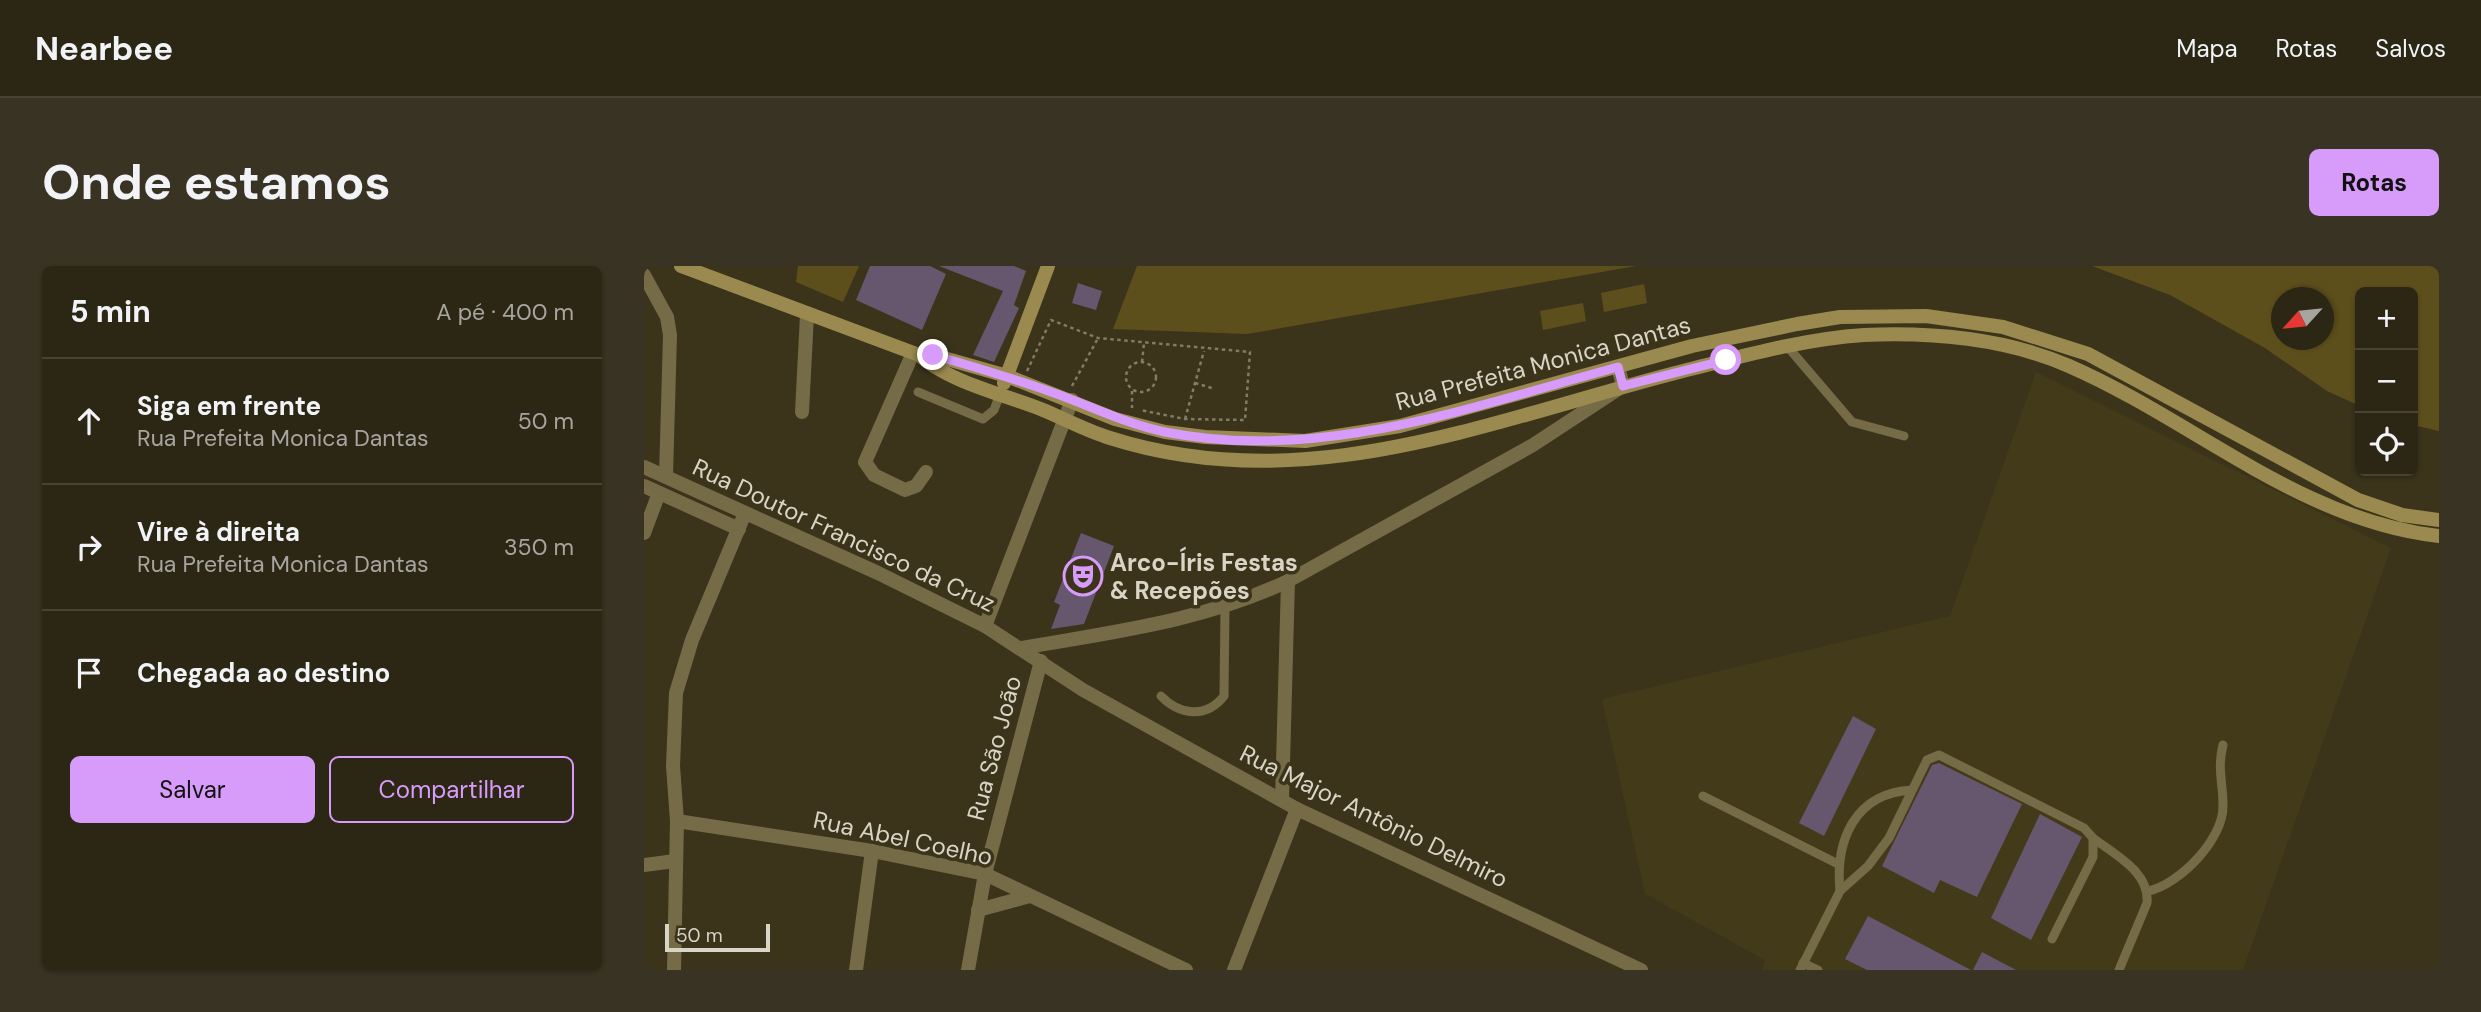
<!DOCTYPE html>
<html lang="pt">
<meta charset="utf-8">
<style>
:root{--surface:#2c2714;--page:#383322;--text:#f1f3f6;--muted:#a6a5a0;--line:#484434;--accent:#d79bf9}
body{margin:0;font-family:"DM Sans",sans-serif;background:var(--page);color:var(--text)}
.controls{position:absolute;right:21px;top:21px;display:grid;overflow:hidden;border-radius:10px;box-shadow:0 2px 5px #0004}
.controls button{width:63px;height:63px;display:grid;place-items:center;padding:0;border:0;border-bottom:2px solid var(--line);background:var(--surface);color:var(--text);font:35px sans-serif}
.compass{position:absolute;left:1627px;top:21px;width:63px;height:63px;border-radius:50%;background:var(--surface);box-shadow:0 2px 5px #0004;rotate:243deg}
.scale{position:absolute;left:21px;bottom:18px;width:105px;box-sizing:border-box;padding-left:7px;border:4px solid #d9d5c6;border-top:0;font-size:19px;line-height:24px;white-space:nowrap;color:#d9d5c6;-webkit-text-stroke:5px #3b341b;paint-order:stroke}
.stop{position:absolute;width:21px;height:21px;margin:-16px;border:5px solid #d79bf9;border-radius:50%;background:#fff}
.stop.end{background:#d79bf9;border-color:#fff;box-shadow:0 2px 7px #0008}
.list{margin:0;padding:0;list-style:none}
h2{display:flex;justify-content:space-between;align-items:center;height:91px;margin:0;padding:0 28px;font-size:30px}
h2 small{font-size:23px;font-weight:400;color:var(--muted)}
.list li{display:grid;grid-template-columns:46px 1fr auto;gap:21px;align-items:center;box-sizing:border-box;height:126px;padding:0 28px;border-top:2px solid var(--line)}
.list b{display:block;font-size:26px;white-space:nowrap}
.list p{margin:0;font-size:23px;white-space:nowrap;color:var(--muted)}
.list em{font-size:23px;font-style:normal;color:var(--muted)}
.actions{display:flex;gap:14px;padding:21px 28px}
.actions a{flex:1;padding:16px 0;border:2px solid var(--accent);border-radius:10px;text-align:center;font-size:24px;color:var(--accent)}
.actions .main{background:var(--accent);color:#111}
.icon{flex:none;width:38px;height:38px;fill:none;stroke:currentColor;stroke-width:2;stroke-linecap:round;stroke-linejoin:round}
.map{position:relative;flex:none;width:1795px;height:704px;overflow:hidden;border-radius:10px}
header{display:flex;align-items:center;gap:42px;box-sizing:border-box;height:98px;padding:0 35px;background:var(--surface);border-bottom:2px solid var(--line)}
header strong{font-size:33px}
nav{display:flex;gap:38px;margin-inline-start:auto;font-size:24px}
.intro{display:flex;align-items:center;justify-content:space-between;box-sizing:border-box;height:168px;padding:0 42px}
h1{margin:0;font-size:49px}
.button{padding:18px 32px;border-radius:10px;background:var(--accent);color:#111;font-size:24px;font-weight:700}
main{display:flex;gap:42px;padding:0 42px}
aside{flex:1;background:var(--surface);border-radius:10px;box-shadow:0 2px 5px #0004}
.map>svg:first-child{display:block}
</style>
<header>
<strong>Nearbee</strong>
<nav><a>Mapa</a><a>Rotas</a><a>Salvos</a></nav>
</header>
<div class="intro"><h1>Onde estamos</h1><a class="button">Rotas</a></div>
<main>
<aside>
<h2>5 min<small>A pé · 400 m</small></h2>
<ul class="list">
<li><svg class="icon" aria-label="ahead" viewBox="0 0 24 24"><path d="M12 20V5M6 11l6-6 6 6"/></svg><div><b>Siga em frente</b><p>Rua Prefeita Monica Dantas</p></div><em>50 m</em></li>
<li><svg class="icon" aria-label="right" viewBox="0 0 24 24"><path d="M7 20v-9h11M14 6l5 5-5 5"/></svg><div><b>Vire à direita</b><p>Rua Prefeita Monica Dantas</p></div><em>350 m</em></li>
<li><svg class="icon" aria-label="arrive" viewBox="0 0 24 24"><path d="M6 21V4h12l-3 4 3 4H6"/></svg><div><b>Chegada ao destino</b></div></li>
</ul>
<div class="actions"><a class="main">Salvar</a><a>Compartilhar</a></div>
</aside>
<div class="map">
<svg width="1795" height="704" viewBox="0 0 1795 704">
<rect width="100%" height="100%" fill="#3b341b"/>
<path fill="#433a19" d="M1392,106l355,176 -148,422h-481l3,-10 -120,-66 -43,-195 348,-83z"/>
<g fill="#5d4f1c" fill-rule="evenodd">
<path d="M154,0h61l-16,36 -47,-20z"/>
<path d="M493,0h499l-389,68 -134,-5z"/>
<path d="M1448,0h347v165l-26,-6v-133h-53v114l-33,-15 -62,-43 -95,-53zM1638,32h42v42h-42z"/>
<path d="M1000,18l3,19 -43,9 -3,-19z"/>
<path d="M939,37l3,18 -43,9 -3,-19z"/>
</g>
<g fill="#66576f">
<path d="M226,0h60l16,8 -24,56 -66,-30z"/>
<path d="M295,0h75l12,5 -12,34 5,3 -25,54 -21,-7 30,-64z"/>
<path d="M434,17l24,8 -6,19 -24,-7z"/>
<path d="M437,267l33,13 -30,78 -33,5 9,-24 -6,-3z"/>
<path d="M1209,450l23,13 -52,107 -25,-13z"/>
<path d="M1295,497l83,41 -45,93 -37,-17 -6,13 -52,-27 50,-101z"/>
<path d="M1396,548l42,23 -51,103 -40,-22z"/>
<path d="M1224,650l103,54h-104l-22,-11z"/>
<path d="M1338,686l34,18h-43z"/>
</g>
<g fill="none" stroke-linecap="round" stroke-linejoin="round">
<g stroke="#817b67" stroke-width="2.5" stroke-dasharray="3.5 3.5" stroke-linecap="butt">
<path d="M498,96l2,-19"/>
<circle cx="497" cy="111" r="15"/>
<path d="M383,105l24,-51 47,18 152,14 -5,68 -60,-1 -45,-9"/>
<path d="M551,117l20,6"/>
<path d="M428,120l25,-46"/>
<path d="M488,125v17"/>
<path d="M541,153l19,-68"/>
</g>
<g stroke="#766b47" stroke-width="9">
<path d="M1143,80l65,76 52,14"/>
<path d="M274,126l65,27 11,-9 6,-16"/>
<path d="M517,430c18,19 45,23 63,0l1,-89"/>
<path d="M1059,530l135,68"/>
<path d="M1449,572c22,17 57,34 54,65l-28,67"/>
<path d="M1196,625c-5,-51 15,-98 72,-101"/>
<path d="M1504,625c32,-7 76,-52 75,-86 0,-22 -6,-37 0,-60"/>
<path d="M1159,697l15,7"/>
<path d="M1156,704l40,-79 28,-25 21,-28 38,-78 12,-5 145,73 9,10v19l-41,82"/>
</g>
<g stroke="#766b47" stroke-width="14">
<path d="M0,9l23,42 3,18 -4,141"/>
<path d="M269,87l-48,109 9,13 31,15 11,-4 10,-14"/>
<path d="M158,146l5,-97"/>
<path d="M0,201l234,106 107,53 98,64 214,119 344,161"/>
<path d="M0,220l95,43"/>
<path d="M0,267l15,-40"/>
<path d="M341,360l87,-226"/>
<path d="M378,382c91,-16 182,-27 266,-67l245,-136 90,-59 -5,-19"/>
<path d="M638,534l6,-219"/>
<path d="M33,555l195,30 113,23 201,96"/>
<path d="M0,599l31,-4"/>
<path d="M334,644l52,-14"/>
<path d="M30,704l3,-149 -4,-55 3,-73 16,-53 53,-127"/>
<path d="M212,704l16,-119"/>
<path d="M324,704l17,-96 56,-213"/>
<path d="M590,704l63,-161"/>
</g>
<g stroke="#9b8a4f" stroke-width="14">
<path d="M37,0l238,89c29,27 87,40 124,55 22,9 44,21 67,28 198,63 383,-19 573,-67 60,-15 120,-32 181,-36 70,-3 141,3 205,31 124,54 232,155 370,170"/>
<path d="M275,89h14l74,21 108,43 50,13 40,5 100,4 95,-15 292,-80 105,-22 43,-7 86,-1 77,11 85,27 270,146 44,15 37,5"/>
<path d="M360,117l44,-117"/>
</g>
</g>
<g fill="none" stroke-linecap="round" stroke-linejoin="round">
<path stroke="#d79bf9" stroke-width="9" d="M289,89c46,13 92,27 137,44 31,12 61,26 95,33 155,31 305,-25 453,-65l5,19 103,-26"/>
</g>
<defs>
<symbol id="theatre-ring" viewBox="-11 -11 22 22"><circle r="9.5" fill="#3b341b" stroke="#d79bf9" stroke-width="1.5"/><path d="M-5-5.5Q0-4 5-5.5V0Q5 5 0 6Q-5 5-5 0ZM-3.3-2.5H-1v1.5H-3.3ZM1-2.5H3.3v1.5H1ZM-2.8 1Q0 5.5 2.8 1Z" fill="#d79bf9"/></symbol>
</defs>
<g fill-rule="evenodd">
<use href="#theatre-ring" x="417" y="288" width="44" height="44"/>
</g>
<g text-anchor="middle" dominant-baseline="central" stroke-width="7" stroke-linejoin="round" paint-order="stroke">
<g font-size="24" fill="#d9d5c6" stroke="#3b341b">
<text transform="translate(899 97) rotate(-15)">Rua Prefeita Monica Dantas</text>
<text transform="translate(200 269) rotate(25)">Rua Doutor Francisco da Cruz</text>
<text transform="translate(350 482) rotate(-75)">Rua São João</text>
<text transform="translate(730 550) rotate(26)">Rua Major Antônio Delmiro</text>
<text transform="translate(259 572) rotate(12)">Rua Abel Coelho</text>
</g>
<g font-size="24" font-weight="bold" fill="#d9d5c6" stroke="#3b341b" text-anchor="start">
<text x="466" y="296">Arco-Íris Festas<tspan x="466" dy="28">&amp; Recepões</tspan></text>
</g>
</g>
</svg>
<div class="controls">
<button>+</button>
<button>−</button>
<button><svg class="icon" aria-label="locate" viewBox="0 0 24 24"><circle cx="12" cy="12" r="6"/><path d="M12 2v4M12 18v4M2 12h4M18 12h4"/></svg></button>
</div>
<svg class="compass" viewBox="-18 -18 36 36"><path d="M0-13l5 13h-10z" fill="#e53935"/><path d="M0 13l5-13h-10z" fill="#a6a5a0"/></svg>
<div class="scale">50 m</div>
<div class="stop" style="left:1082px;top:94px"></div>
<div class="stop end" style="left:289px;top:89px"></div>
</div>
</main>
